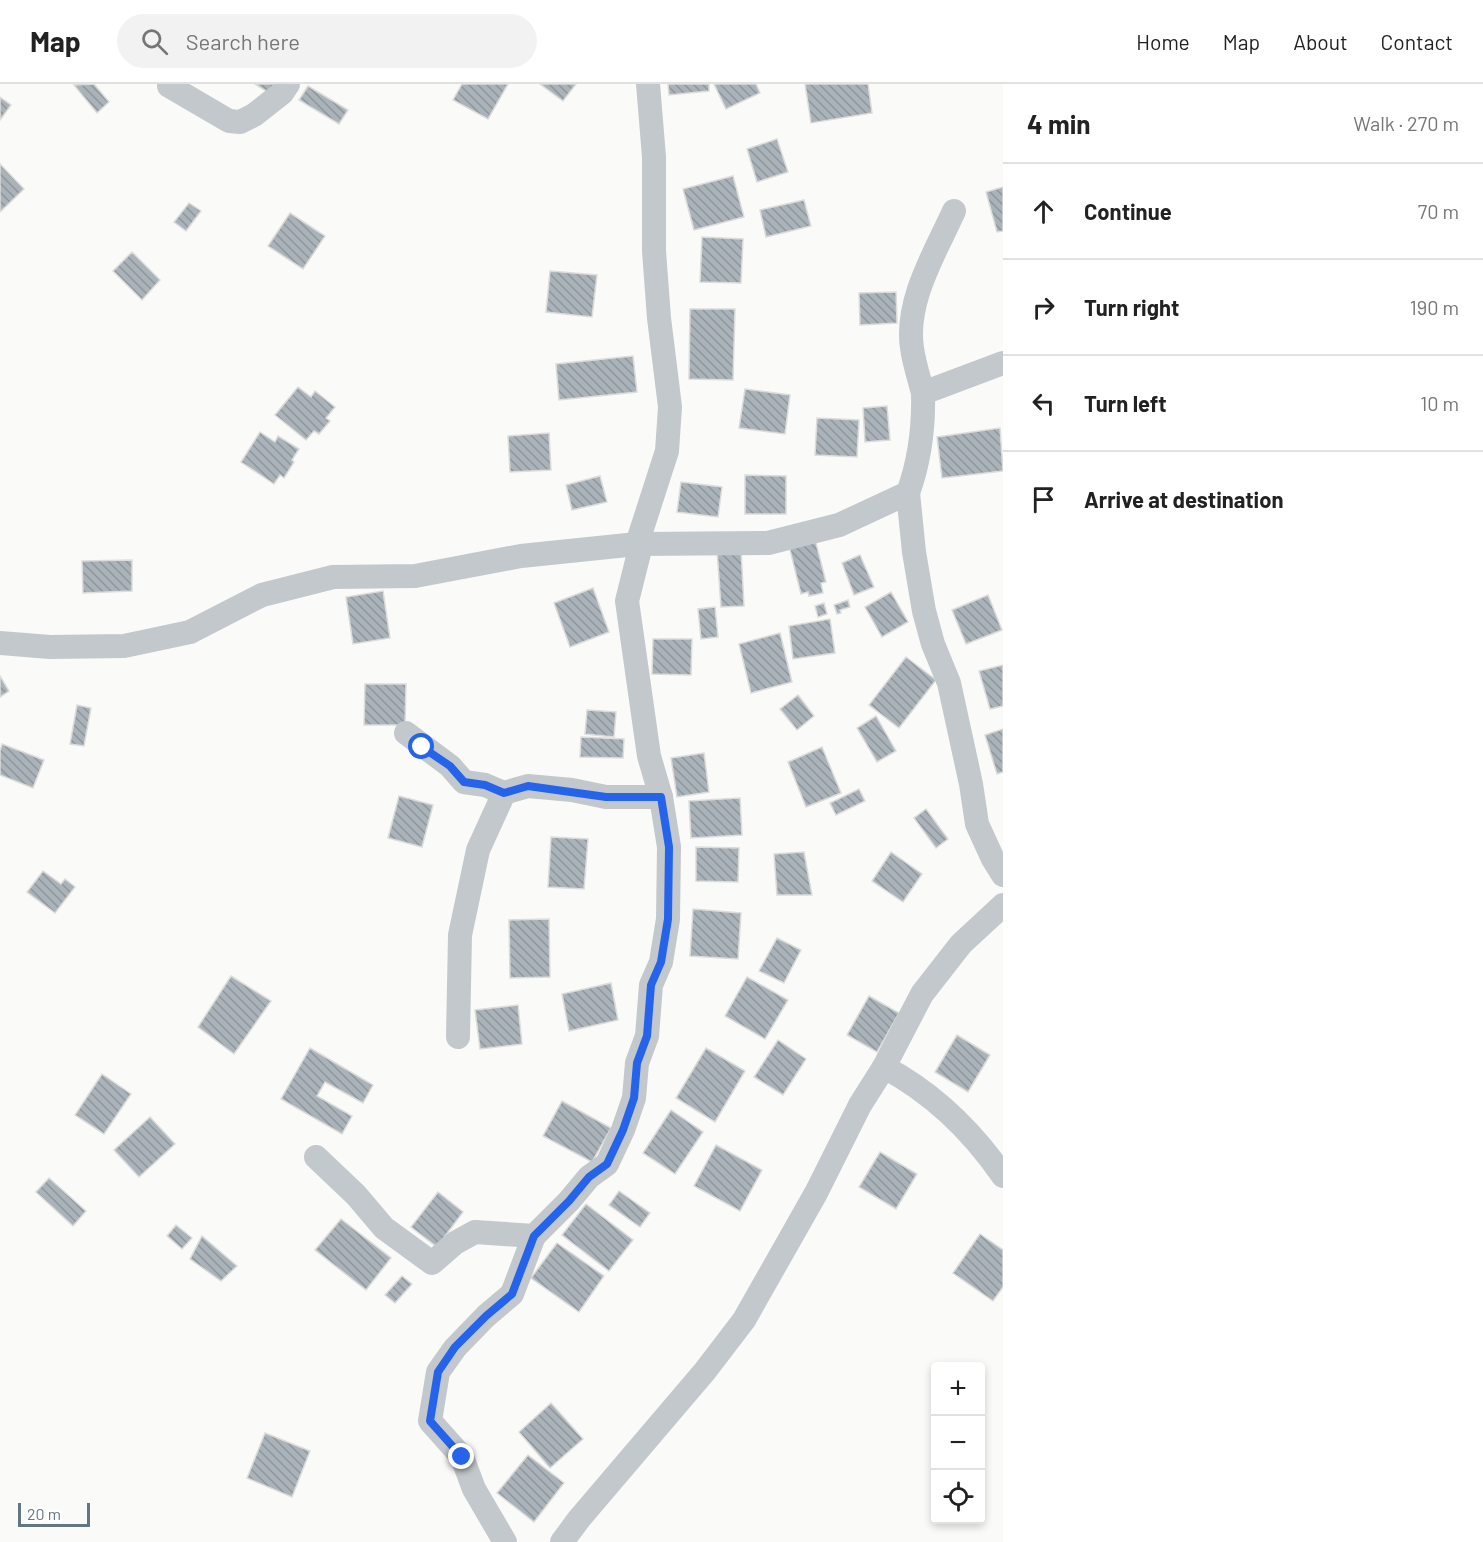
<!DOCTYPE html>
<meta charset="utf-8">
<style>
:root{--surface:#fff;--page:#f2f2f2;--text:#222;--muted:#767676;--line:#e0e0e0}
body{margin:0;font-family:Barlow,sans-serif;background:var(--page);color:var(--text)}
.controls{position:absolute;right:18px;bottom:18px;display:grid;overflow:hidden;border-radius:6px;box-shadow:0 3px 9px #0003}
.controls button{width:54px;height:54px;display:grid;place-items:center;padding:0;border:0;border-bottom:2px solid var(--line);background:var(--surface);color:var(--text);font:30px sans-serif}
.scale{position:absolute;left:18px;bottom:15px;width:72px;box-sizing:border-box;padding-left:6px;border:3px solid #657683;border-top:0;font-size:16px;line-height:21px;white-space:nowrap;color:#657683;-webkit-text-stroke:4px #fff;paint-order:stroke}
.stop{position:absolute;width:18px;height:18px;margin:-14px;border:4px solid #2563eb;border-radius:50%;background:#fff}
.stop.end{background:#2563eb;border-color:#fff;box-shadow:0 2px 6px #0008}
.list{margin:0;padding:0;list-style:none}
h2{display:flex;justify-content:space-between;align-items:center;height:78px;margin:0;padding:0 24px;font-size:26px}
h2 small{font-size:20px;font-weight:400;color:var(--muted)}
.list li{display:grid;grid-template-columns:39px 1fr auto;gap:18px;align-items:center;box-sizing:border-box;height:96px;padding:0 24px;border-top:2px solid var(--line)}
.list b{display:block;font-size:22px;white-space:nowrap}
.list em{font-size:20px;font-style:normal;color:var(--muted)}
.icon{flex:none;width:33px;height:33px;fill:none;stroke:currentColor;stroke-width:2;stroke-linecap:round;stroke-linejoin:round}
.map{position:relative;flex:none;width:1003px;height:1458px;overflow:hidden}
header{display:flex;align-items:center;gap:36px;box-sizing:border-box;height:84px;padding:0 30px;background:var(--surface);border-bottom:2px solid var(--line)}
header strong{font-size:28px}
nav{display:flex;gap:33px;margin-inline-start:auto;font-size:21px}
.search{width:420px;height:54px;background:var(--page);display:flex;align-items:center;gap:15px;box-sizing:border-box;padding:0 21px;border-radius:33px;color:var(--muted);font-size:22px}
main{display:flex}
aside{flex:1;background:var(--surface)}
.map>svg:first-child{display:block}
</style>
<header>
<strong>Map</strong>
<div class="search"><svg class="icon" aria-label="search" viewBox="0 0 24 24"><circle cx="10" cy="10" r="6"/><path d="M15 15l6 6"/></svg>Search here</div>
<nav><a>Home</a><a>Map</a><a>About</a><a>Contact</a></nav>
</header>
<main>
<div class="map">
<svg width="1003" height="1458" viewBox="0 0 1003 1458">
<defs>
<pattern id="building-back-hatch" width="6" height="6" patternUnits="userSpaceOnUse" patternTransform="scale(1.5)"><rect width="6" height="6" fill="#aab3b9"/><path d="M-1 5l2 2M0 0l6 6M5-1l2 2" fill="none" stroke="#8e969c"/></pattern>
</defs>
<rect width="100%" height="100%" fill="#fafaf8"/>
<g fill="url(#building-back-hatch)" stroke="#dcdcda" stroke-width="1.5">
<path d="M94,0l15,18 -12,11 -23,-28z"/>
<path d="M255,0h20l-6,9z"/>
<path d="M462,0h46l-20,35 -35,-19z"/>
<path d="M540,0h36l-13,17z"/>
<path d="M668,0h41v7l-40,4z"/>
<path d="M714,0h42l4,9 -34,16z"/>
<path d="M805,0h63l4,29 -61,10z"/>
<path d="M308,2l40,24 -9,14 -40,-24z"/>
<path d="M0,13l11,8 -11,15z"/>
<path d="M777,55l11,33 -31,10 -10,-33z"/>
<path d="M0,80l24,25 -24,23z"/>
<path d="M733,92l11,41 -50,13 -11,-41z"/>
<path d="M1003,103v44l-6,1 -11,-40z"/>
<path d="M804,116l7,26 -45,11 -6,-27z"/>
<path d="M189,119l12,8 -15,20 -12,-9z"/>
<path d="M290,129l35,23 -22,33 -35,-23z"/>
<path d="M702,153l41,2 -2,44 -41,-1z"/>
<path d="M132,168l28,28 -18,20 -29,-29z"/>
<path d="M550,187l47,4 -5,42 -46,-5z"/>
<path d="M896,208l1,31 -37,2 -1,-32z"/>
<path d="M690,225h45l-2,71 -44,-1z"/>
<path d="M633,272l4,36 -78,8 -3,-36z"/>
<path d="M298,303l13,10 4,-6 20,16 -9,11 4,3 -11,13 -5,-3 -8,9 -31,-25z"/>
<path d="M745,305l45,6 -5,39 -46,-6z"/>
<path d="M887,322l3,34 -25,2 -2,-34z"/>
<path d="M817,334l42,2 -2,37 -42,-2z"/>
<path d="M1000,344l3,43 -61,7 -5,-41z"/>
<path d="M260,348l15,10 3,-6 21,13 -7,11 2,2 -10,16 -4,-3 -6,9 -33,-22z"/>
<path d="M549,349l2,37 -41,2 -2,-36z"/>
<path d="M745,391l41,1v38h-41z"/>
<path d="M600,392l7,26 -35,8 -6,-25z"/>
<path d="M681,398l41,5 -4,30 -41,-5z"/>
<path d="M815,455l11,43 -5,1 2,10 -14,3 -1,-4 -7,2 -12,-48z"/>
<path d="M741,465l3,57 -23,1 -4,-57z"/>
<path d="M860,471l14,32 -20,8 -12,-32z"/>
<path d="M132,476v31l-49,2 -1,-32z"/>
<path d="M593,504l16,44 -39,15 -16,-44z"/>
<path d="M383,507l7,47 -37,6 -7,-47z"/>
<path d="M891,508l17,30 -26,15 -17,-30z"/>
<path d="M988,511l14,35 -36,14 -14,-34z"/>
<path d="M848,516l2,7 -10,3 1,3 -4,1 -3,-9z"/>
<path d="M824,519l3,11 -9,3 -3,-11z"/>
<path d="M715,523l3,30 -17,2 -3,-30z"/>
<path d="M830,535l5,34 -42,6 -4,-33z"/>
<path d="M780,549l12,49 -41,11 -12,-49z"/>
<path d="M653,555h39l-1,36 -39,-1z"/>
<path d="M906,573l30,23 -37,48 -30,-23z"/>
<path d="M1003,581v41l-13,3 -11,-38z"/>
<path d="M0,592l9,15 -9,6z"/>
<path d="M365,600h41l-1,41h-41z"/>
<path d="M798,611l16,21 -17,14 -17,-21z"/>
<path d="M77,621l14,3 -7,38 -14,-2z"/>
<path d="M587,626l29,2 -2,25 -29,-3z"/>
<path d="M876,632l20,35 -19,11 -20,-34z"/>
<path d="M1003,645v43l-6,2 -12,-39z"/>
<path d="M581,653l43,2 -1,19 -43,-1z"/>
<path d="M2,660l42,16 -11,28 -33,-13v-24z"/>
<path d="M822,663l19,46 -35,14 -18,-45z"/>
<path d="M704,669l5,39 -32,5 -6,-39z"/>
<path d="M859,705l6,12 -29,14 -6,-12z"/>
<path d="M399,712l34,9 -11,42 -34,-9z"/>
<path d="M740,714l2,37 -51,3 -2,-37z"/>
<path d="M926,725l22,30 -12,9 -22,-30z"/>
<path d="M551,753l37,2 -4,50 -36,-2z"/>
<path d="M696,763l43,1 -1,34 -42,-1z"/>
<path d="M804,768l8,43h-35l-3,-41z"/>
<path d="M891,768l31,22 -19,28 -31,-21z"/>
<path d="M43,787l18,13 4,-5 10,8 -20,26 -28,-21z"/>
<path d="M693,825l48,4 -3,46 -48,-3z"/>
<path d="M549,835l1,58 -40,1 -1,-58z"/>
<path d="M777,854l24,12 -17,33 -25,-12z"/>
<path d="M231,892l40,25 -37,53 -36,-27z"/>
<path d="M747,893l41,23 -23,39 -40,-23z"/>
<path d="M611,899l7,37 -49,11 -7,-37z"/>
<path d="M869,912l30,17 -22,39 -30,-17z"/>
<path d="M518,921l4,39 -42,5 -5,-39z"/>
<path d="M957,951l33,20 -22,37 -33,-20z"/>
<path d="M778,956l28,19 -23,36 -29,-18z"/>
<path d="M310,964l63,37 -10,18 -38,-21 -8,14 35,20 -10,18 -61,-35z"/>
<path d="M706,964l39,23 -30,51 -39,-24z"/>
<path d="M102,990l29,20 -27,40 -29,-19z"/>
<path d="M562,1017l49,27 -19,34 -49,-26z"/>
<path d="M671,1026l32,22 -28,42 -32,-21z"/>
<path d="M150,1033l25,27 -36,33 -25,-27z"/>
<path d="M716,1061l46,25 -22,41 -46,-25z"/>
<path d="M880,1068l37,22 -21,35 -37,-22z"/>
<path d="M49,1094l37,33 -13,15 -37,-34z"/>
<path d="M619,1107l31,22 -10,14 -31,-22z"/>
<path d="M438,1108l25,20 -26,35 -26,-20z"/>
<path d="M586,1120l47,36 -24,31 -47,-36z"/>
<path d="M341,1135l50,39 -25,32 -51,-40z"/>
<path d="M176,1141l16,13 -10,11 -15,-13z"/>
<path d="M980,1150l23,16v37l-10,14 -40,-28z"/>
<path d="M202,1152l35,30 -16,15 -31,-22z"/>
<path d="M557,1159l47,33 -25,36 -48,-34z"/>
<path d="M402,1192l10,8 -17,19 -10,-8z"/>
<path d="M551,1319l32,36 -33,29 -31,-36z"/>
<path d="M265,1349l45,18 -18,46 -45,-19z"/>
<path d="M528,1371l36,28 -30,39 -37,-29z"/>
</g>
<g fill="none" stroke-linecap="round" stroke-linejoin="round">
<g stroke="#c3c8cc" stroke-width="24">
<path d="M169,2l60,35 11,1 14,-7 28,-22 6,-9"/>
<path d="M923,309c-4,-15 -9,-30 -11,-45 -7,-47 23,-95 42,-137"/>
<path d="M908,409l6,59 10,59 9,33 16,39 22,101 6,40 16,35 10,16"/>
<path d="M0,559l50,4 74,-1 66,-14 72,-37 71,-18 82,-1 106,-20 116,-12 131,-1 71,-18 69,-32c12,-33 16,-64 15,-100l80,-30"/>
<path d="M406,649l44,33 14,16 21,3 19,8"/>
<path d="M458,953l2,-102 18,-85 26,-57 24,-7 44,4 34,7h55"/>
<path d="M884,983c47,25 88,64 119,109"/>
<path d="M316,1073l40,38 28,33 48,35 23,-20 20,-11 59,4 35,-35 20,-24 18,-13 16,-34 11,-32 3,-35 10,-27 4,-51 10,-23 7,-43 1,-72 -8,-50 -12,-41 -22,-155 12,-48 -2,-9 30,-93 3,-44 -11,-89 -5,-67v-94l-6,-73"/>
<path d="M505,1458l-31,-53 -12,-32 -32,-36 8,-49 17,-24 31,-32 26,-22 22,-58"/>
<path d="M562,1458l17,-23 126,-148 39,-51 72,-127 44,-88 24,-38 38,-73 39,-50 42,-39"/>
</g>
</g>
<g fill="none" stroke-linecap="round" stroke-linejoin="round">
<path stroke="#2563eb" stroke-width="8" d="M422,663l28,19 14,16 21,3 19,8 24,-7 78,11h55l8,50 -1,72 -7,43 -10,23 -4,51 -10,27 -3,35 -11,32 -16,34 -18,13 -20,24 -35,35 -22,58 -26,22 -31,31 -17,25 -8,49 32,36"/>
</g>
</svg>
<div class="controls">
<button>+</button>
<button>−</button>
<button><svg class="icon" aria-label="locate" viewBox="0 0 24 24"><circle cx="12" cy="12" r="6"/><path d="M12 2v4M12 18v4M2 12h4M18 12h4"/></svg></button>
</div>
<div class="scale">20 m</div>
<div class="stop" style="left:422px;top:663px"></div>
<div class="stop end" style="left:462px;top:1373px"></div>
</div>
<aside>
<h2>4 min<small>Walk · 270 m</small></h2>
<ul class="list">
<li><svg class="icon" aria-label="ahead" viewBox="0 0 24 24"><path d="M12 20V5M6 11l6-6 6 6"/></svg><div><b>Continue</b></div><em>70 m</em></li>
<li><svg class="icon" aria-label="right" viewBox="0 0 24 24"><path d="M7 20v-9h11M14 6l5 5-5 5"/></svg><div><b>Turn right</b></div><em>190 m</em></li>
<li><svg class="icon" aria-label="left" viewBox="0 0 24 24"><path d="M17 20v-9H6M10 6l-5 5 5 5"/></svg><div><b>Turn left</b></div><em>10 m</em></li>
<li><svg class="icon" aria-label="arrive" viewBox="0 0 24 24"><path d="M6 21V4h12l-3 4 3 4H6"/></svg><div><b>Arrive at destination</b></div></li>
</ul>
</aside>
</main>
